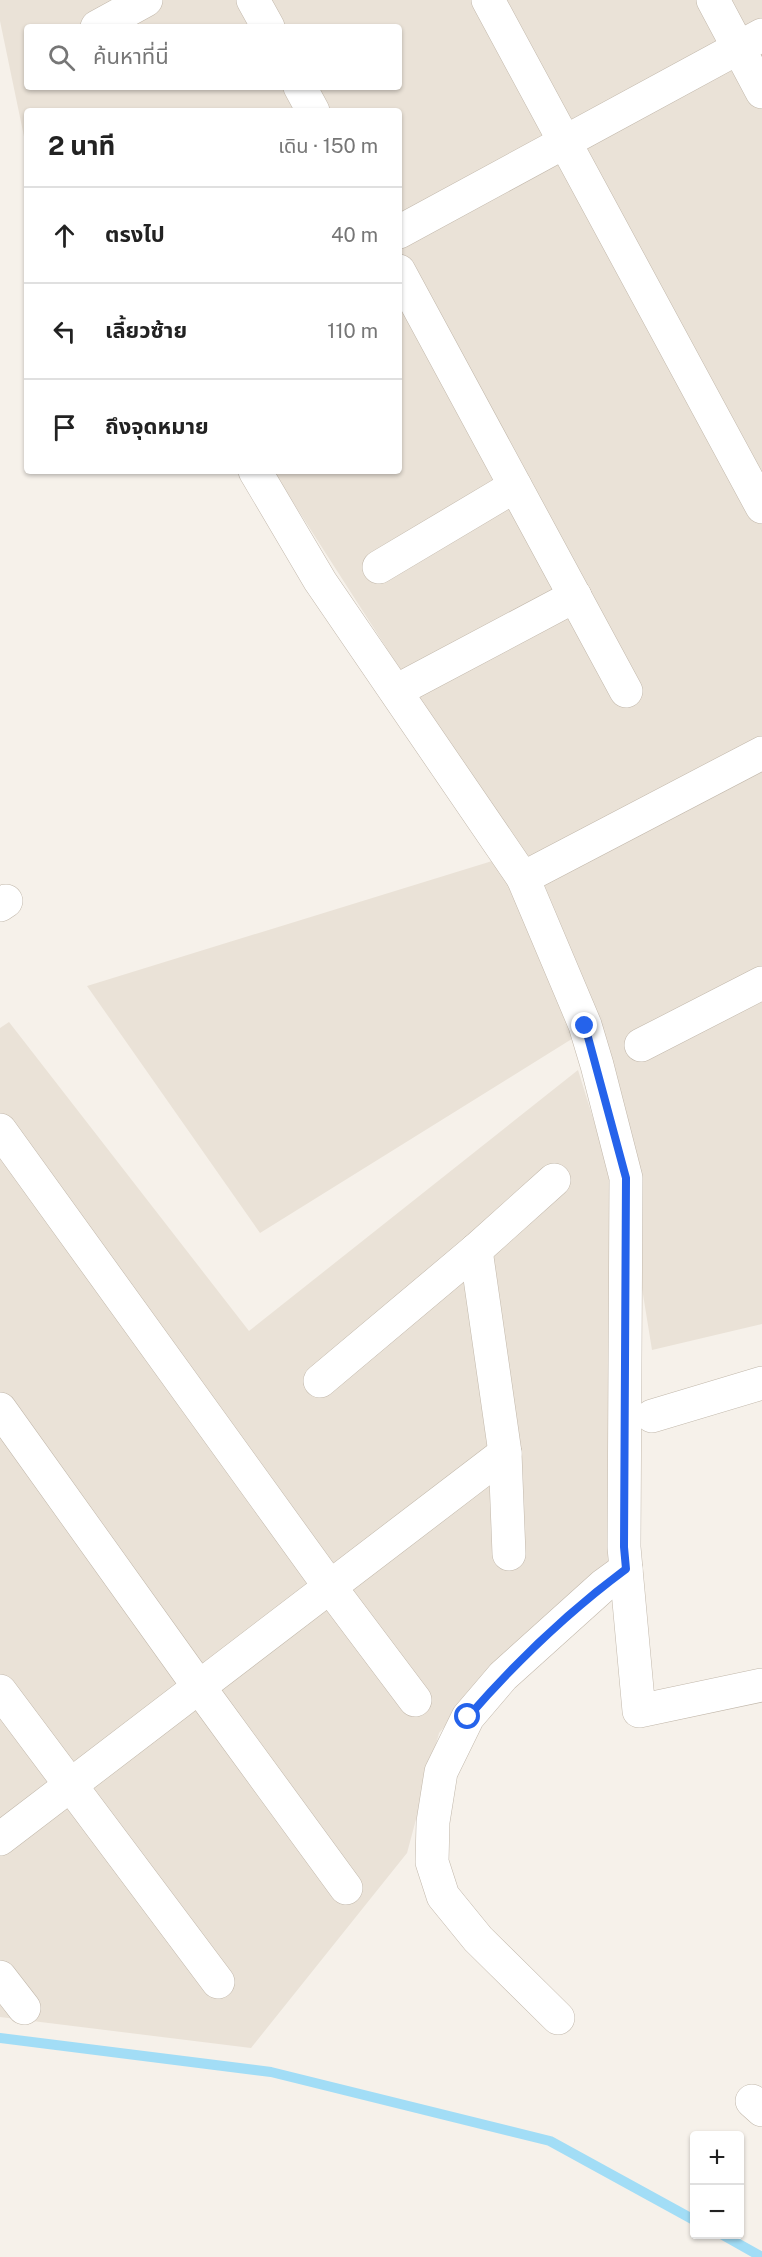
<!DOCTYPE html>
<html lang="th">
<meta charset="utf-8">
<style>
:root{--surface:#fff;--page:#f6f6f6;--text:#222;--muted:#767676;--line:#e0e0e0}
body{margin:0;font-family:"Public Sans","Noto Sans Thai",sans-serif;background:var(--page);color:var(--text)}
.controls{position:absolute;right:18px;bottom:18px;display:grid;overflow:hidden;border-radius:6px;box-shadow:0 2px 4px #0004}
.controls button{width:54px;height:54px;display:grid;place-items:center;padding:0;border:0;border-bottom:2px solid var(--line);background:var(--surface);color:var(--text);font:30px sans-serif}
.stop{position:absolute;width:18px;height:18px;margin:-14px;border:4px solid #2563eb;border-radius:50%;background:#fff}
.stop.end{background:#2563eb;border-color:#fff;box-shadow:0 2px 6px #0008}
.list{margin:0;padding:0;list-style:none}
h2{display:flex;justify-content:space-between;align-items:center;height:78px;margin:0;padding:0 24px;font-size:26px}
h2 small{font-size:20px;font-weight:400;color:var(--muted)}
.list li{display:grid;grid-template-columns:39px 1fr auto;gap:18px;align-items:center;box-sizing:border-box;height:96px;padding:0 24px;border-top:2px solid var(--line)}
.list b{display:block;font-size:22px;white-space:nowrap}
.list em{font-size:20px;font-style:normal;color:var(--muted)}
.icon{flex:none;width:33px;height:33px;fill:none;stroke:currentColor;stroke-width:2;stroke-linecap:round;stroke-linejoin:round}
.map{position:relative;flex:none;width:762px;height:2257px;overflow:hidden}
.search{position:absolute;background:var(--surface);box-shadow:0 2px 4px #0004;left:24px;top:24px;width:378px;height:66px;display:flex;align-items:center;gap:15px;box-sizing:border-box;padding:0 21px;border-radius:6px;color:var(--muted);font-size:22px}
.panel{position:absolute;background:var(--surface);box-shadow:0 2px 4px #0004;left:24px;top:108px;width:378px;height:366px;border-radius:6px}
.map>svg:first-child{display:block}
</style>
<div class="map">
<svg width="762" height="2257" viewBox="0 0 762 2257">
<rect width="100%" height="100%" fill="#f6f1ea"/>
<g fill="#eae2d7" fill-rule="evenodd">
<path d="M0,0h762v1324l-110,26 -53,-328 -339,211 -173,-247 431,-133 -245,-382h126v-360h-372v40l-27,-130zM27,27h372v60h-372z"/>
<path d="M9,1022l240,309 329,-261 37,119 -3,369 -129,125 -44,50 -32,120 -156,195 -251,-31v-989z"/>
</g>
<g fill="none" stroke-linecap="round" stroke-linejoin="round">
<g stroke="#a2ddf6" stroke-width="10">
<path d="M0,2038l271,34 279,69 144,79"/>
<path d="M721,2234l41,23"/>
</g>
<defs>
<g id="minor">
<path d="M253,0l15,27"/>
<path d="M488,0l274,507"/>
<path d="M713,0l49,92"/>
<path d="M97,27l49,-27"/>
<path d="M300,87l13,24"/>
<path d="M399,232l363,-197"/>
<path d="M399,271l227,420"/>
<path d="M255,471l65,110 203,297 62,147 12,40 29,113 -2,369 15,164 123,-26"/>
<path d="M379,567l136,-81"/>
<path d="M396,691l179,-95"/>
<path d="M523,878l239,-125"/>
<path d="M0,905l6,-4"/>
<path d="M641,1045l121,-62"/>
<path d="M0,1130l330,457 85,113"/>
<path d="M476,1250l29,203 4,101"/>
<path d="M320,1381l156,-131 78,-70"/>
<path d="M0,1409l199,278 147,201"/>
<path d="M652,1416l110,-33"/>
<path d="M0,1691l218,291"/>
<path d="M0,1839l505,-386"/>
<path d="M0,1977l24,31"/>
<path d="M558,2018l-80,-79 -35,-43 -11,-34 1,-40 8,-50 27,-55 35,-41 101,-91 22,-16"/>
<path d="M752,2101l10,9"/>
</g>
</defs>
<use href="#minor" stroke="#c2b8ab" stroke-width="34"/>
<use href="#minor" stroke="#fff" stroke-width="33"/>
</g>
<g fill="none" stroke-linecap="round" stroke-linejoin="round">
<path stroke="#2563eb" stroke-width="8" d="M468,1717c47,-54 100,-105 158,-148l-2,-22 2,-369 -41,-152"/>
</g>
</svg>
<div class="controls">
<button>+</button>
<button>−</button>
</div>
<div class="stop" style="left:468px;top:1717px"></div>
<div class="stop end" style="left:585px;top:1026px"></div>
<div class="search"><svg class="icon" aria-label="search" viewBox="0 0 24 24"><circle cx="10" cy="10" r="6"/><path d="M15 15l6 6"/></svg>ค้นหาที่นี่</div>
<section class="panel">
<h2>2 นาที<small>เดิน · 150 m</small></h2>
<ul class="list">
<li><svg class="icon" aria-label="ahead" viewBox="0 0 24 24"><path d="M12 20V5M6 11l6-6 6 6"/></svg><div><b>ตรงไป</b></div><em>40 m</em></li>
<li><svg class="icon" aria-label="left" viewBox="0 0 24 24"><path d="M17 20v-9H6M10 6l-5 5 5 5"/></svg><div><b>เลี้ยวซ้าย</b></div><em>110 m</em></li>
<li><svg class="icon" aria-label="arrive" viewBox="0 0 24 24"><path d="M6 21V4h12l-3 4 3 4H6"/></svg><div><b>ถึงจุดหมาย</b></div></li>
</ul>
</section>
</div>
